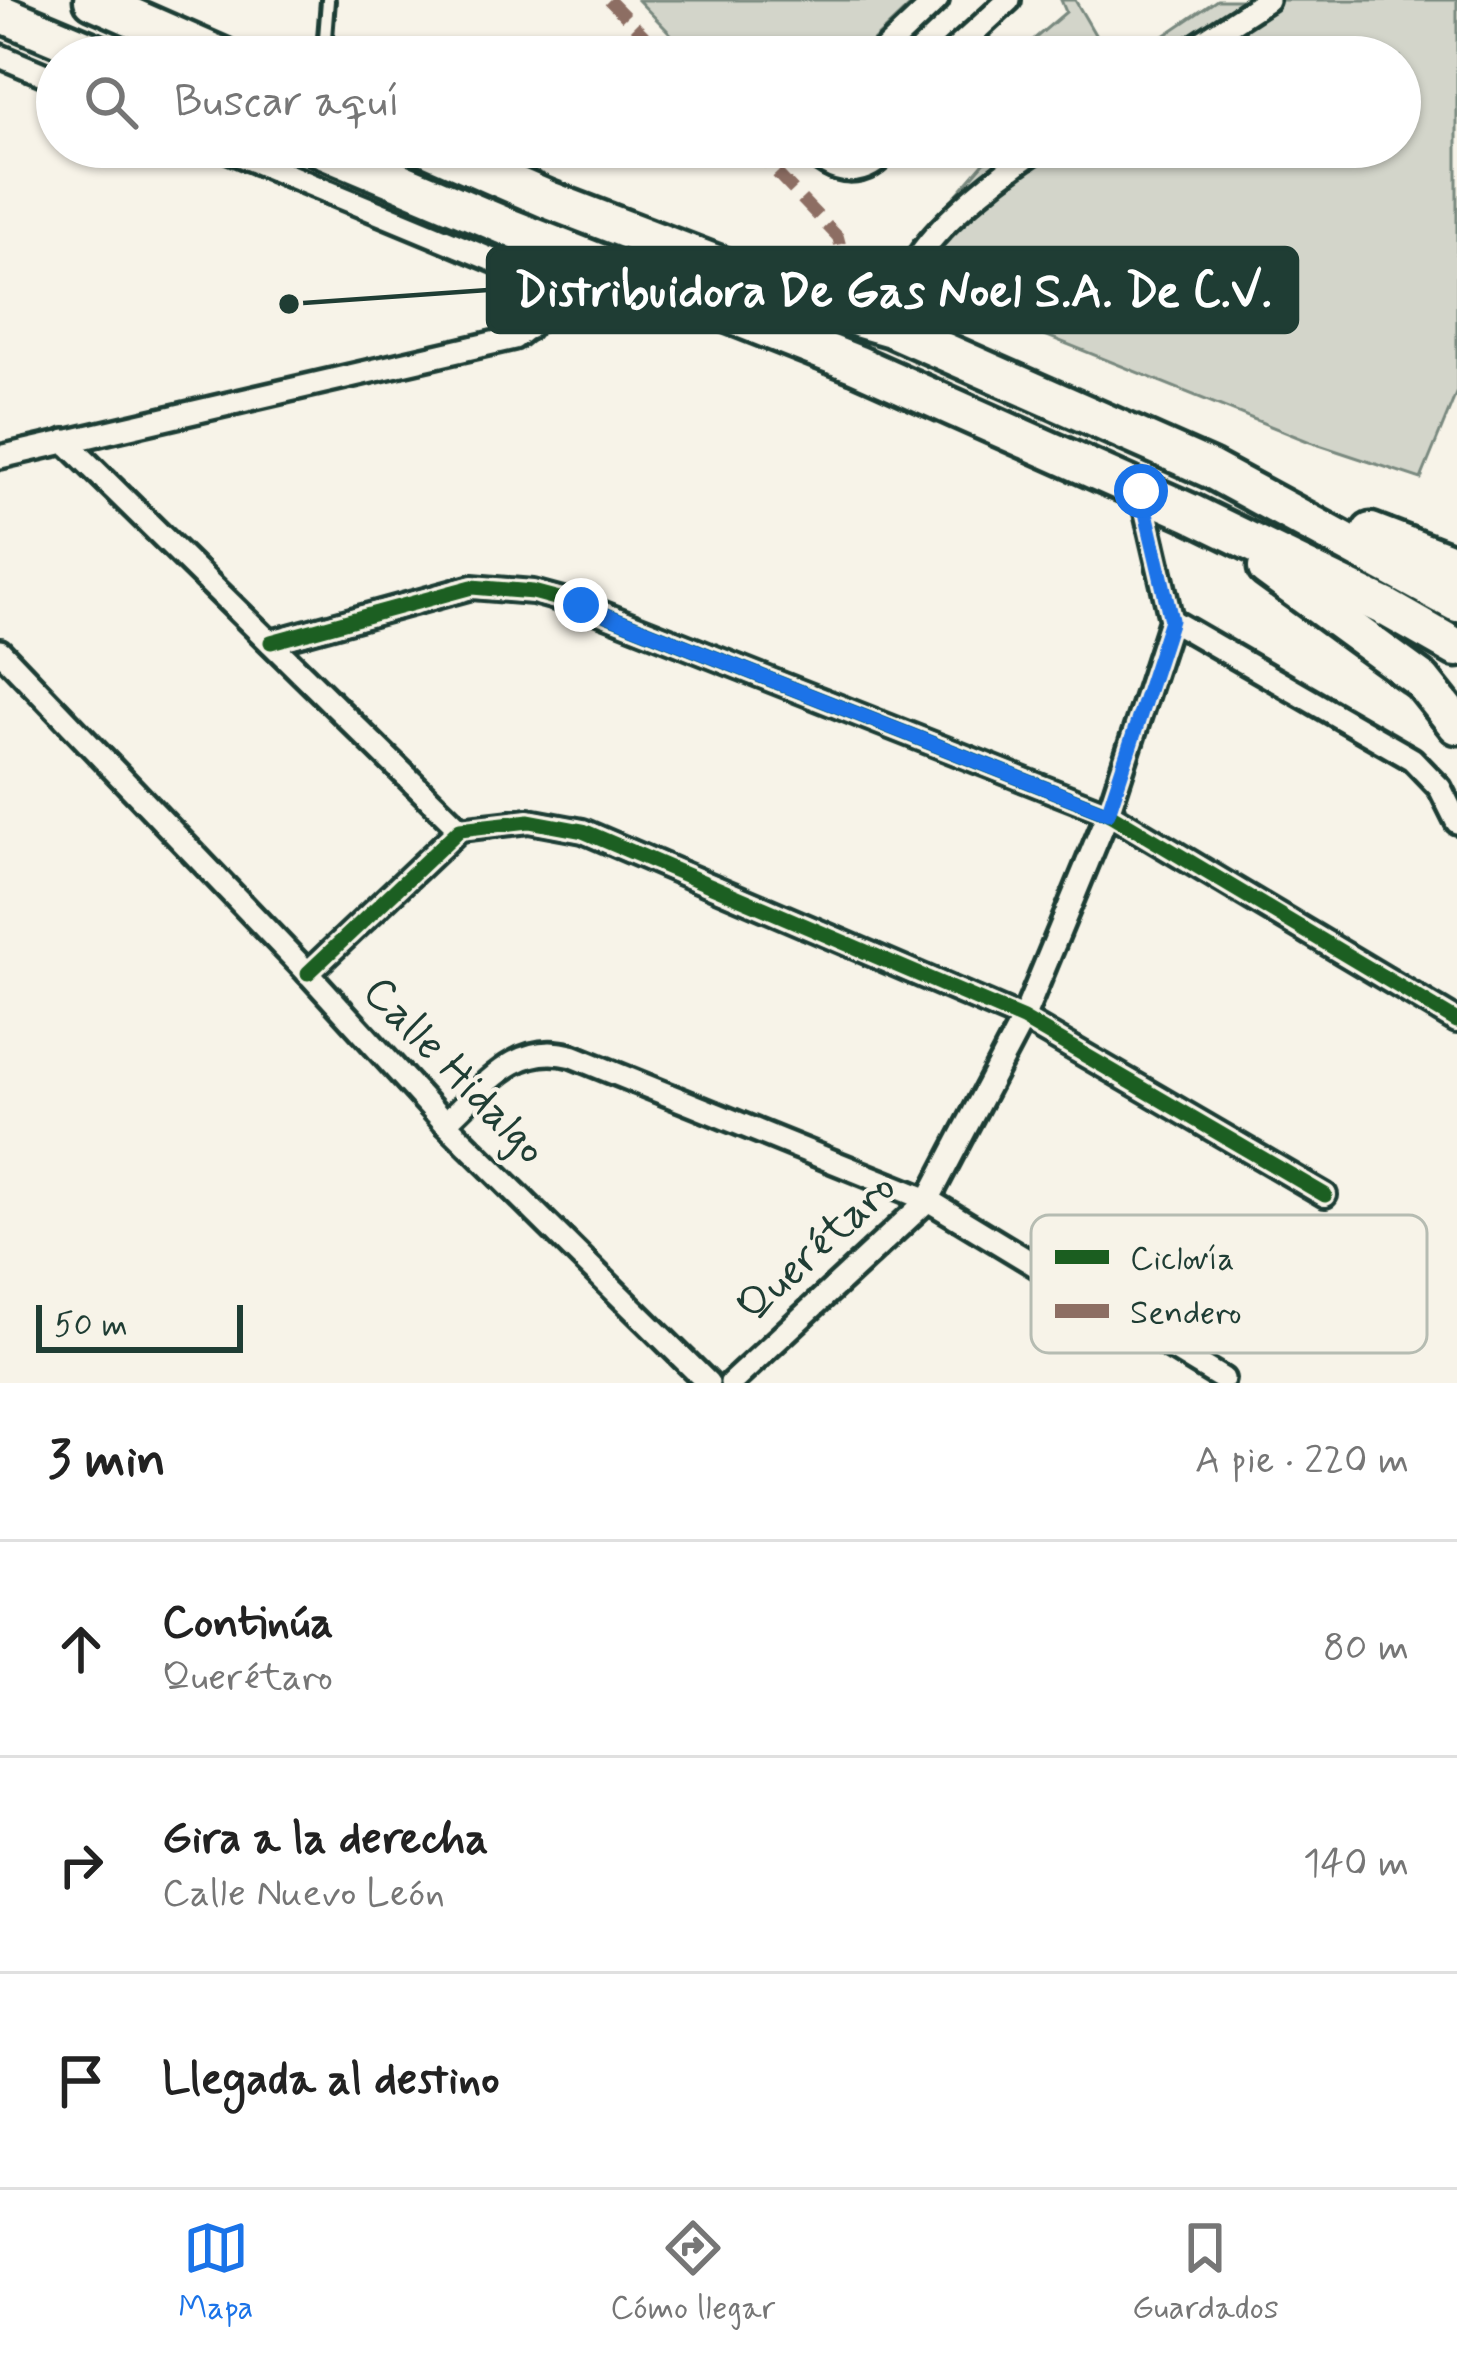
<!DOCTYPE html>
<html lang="es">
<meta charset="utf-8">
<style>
:root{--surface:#fff;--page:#f6f6f6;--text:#222;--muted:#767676;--line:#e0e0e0;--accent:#1a73e8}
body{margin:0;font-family:Mynerve,sans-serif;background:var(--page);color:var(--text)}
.scale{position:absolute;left:36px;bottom:30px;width:207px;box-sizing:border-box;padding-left:12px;border:6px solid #1f3d34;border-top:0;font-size:33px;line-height:42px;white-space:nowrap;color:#1f3d34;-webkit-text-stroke:9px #f7f3e8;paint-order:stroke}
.stop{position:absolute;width:36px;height:36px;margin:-27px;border:9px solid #1a73e8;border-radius:50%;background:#fff}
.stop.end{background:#1a73e8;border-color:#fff;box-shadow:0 3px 12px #0008}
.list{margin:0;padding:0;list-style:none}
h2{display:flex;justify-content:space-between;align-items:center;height:156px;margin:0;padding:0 48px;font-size:51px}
h2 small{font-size:39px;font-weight:400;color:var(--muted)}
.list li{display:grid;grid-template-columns:78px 1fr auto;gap:36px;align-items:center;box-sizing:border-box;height:216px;padding:0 48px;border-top:3px solid var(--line)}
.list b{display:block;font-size:45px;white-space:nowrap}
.list p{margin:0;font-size:39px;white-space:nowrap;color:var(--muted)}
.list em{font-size:39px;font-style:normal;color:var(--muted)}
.icon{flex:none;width:66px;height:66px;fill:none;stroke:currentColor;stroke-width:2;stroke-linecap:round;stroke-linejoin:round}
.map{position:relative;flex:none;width:1457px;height:1383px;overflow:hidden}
.search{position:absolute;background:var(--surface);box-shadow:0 3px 9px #0004;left:36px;right:36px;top:36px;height:132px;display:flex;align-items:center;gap:30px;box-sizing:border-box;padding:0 42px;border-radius:66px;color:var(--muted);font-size:45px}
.sheet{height:804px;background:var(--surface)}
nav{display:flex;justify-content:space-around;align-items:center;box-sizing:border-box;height:168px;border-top:3px solid var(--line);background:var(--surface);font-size:33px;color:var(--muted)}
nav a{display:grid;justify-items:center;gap:6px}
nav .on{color:var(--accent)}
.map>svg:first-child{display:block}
</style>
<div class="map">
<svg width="1457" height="1383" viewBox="0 0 1457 1383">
<rect width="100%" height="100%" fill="#f7f3e8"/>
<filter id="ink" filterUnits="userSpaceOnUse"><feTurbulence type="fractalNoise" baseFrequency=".00833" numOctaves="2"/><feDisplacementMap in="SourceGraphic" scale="24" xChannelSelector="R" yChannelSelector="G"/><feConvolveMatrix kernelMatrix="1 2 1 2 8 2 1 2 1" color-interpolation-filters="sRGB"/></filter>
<g filter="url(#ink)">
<g fill="#d3d5ca" stroke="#79897f" stroke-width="3">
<path d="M638,0h278l-60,57h-163z"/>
<path d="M1061,0h14l33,57h-95l53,-45z"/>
<path d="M1217,0h240v391l-36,88 -111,-37 -364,-147 -64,-14 107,-124 15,-10h396v-90h-267z"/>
</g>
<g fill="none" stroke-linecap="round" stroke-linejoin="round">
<defs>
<path id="service" d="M328,0l-3,38 12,19"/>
<g id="minor">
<path d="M0,56l57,24"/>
<path d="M877,57l60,-57"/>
<path d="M947,57l62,-57"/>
<path d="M1179,57l88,-57"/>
<path d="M220,147l352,146"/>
<path d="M809,147c22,31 59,32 81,0"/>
<path d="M513,258l15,70"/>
<path d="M891,328c9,-23 15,-52 28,-72 26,-39 83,-83 122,-109"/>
<path d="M65,441l395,388"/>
<path d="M0,457l514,-119 91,-73"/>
<path d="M1171,620l241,139 28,29 17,34"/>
<path d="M271,642l201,-55 61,5 48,13 527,208 349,208"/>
<path d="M0,651l308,322 137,150 263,260"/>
<path d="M308,973l152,-144 69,-8 54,10 440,188 302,176"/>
<path d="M445,1123c39,-35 70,-83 127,-67l356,144 295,179"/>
<path d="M731,1383l197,-183 95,-181 85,-206 63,-193 -30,-129"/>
</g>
<g id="trunk">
<path d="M93,0l130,57"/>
<path d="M0,13l105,44"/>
<path d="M318,147l185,78 353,139 335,149 196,95 70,40"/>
<path d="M428,147l121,53 311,119 31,9 319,141 247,134"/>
<path d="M1371,532l86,33"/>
<path d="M1267,568l155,113 35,44"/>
</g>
</defs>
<use href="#service" stroke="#1f3d34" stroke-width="20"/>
<use href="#minor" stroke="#1f3d34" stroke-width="30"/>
<use href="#trunk" stroke="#1f3d34" stroke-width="45"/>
<use href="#service" stroke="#f7f3e8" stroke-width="10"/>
<use href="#minor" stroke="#f7f3e8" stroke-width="21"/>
<use href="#trunk" stroke="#f7f3e8" stroke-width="36"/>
<g stroke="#8d6e63" stroke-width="12" stroke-dasharray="24 12" stroke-linecap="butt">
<path d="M609,0l56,57"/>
<path d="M752,147l86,90 22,82"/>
</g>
<defs>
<g id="cycleway">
<path d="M271,642l201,-55 61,5 48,13 527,208 349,208"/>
<path d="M308,973l152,-144 69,-8 54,10 440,188 302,176"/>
</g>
</defs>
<use href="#cycleway" stroke="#f7f3e8" stroke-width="22"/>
<use href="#cycleway" stroke="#1b5e20" stroke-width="15"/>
</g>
</g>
<g fill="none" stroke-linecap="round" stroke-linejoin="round" filter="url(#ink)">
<path stroke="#1a73e8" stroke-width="15" d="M581,605l527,208 63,-193 -30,-129"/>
</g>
<g text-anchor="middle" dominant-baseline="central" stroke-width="9" stroke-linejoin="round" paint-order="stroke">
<g font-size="45" fill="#1f3d34" stroke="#f7f3e8">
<text transform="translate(454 1071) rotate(46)">Calle Hidalgo</text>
<text transform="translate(817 1248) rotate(-43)">Querétaro</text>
</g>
</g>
<rect x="1031" y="1215" width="396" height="138" rx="18" fill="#f7f3e8" stroke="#b6bcb2" stroke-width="3"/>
<rect x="1055" y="1250" width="54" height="14" fill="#1b5e20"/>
<rect x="1055" y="1304" width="54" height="14" fill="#8d6e63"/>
<g font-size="33" fill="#1f3d34">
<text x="1130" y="1269">Ciclovía</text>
<text x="1130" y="1323">Sendero</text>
</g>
<path fill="none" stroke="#1f3d34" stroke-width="4.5" d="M289 304L488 290"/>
<circle fill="#1f3d34" stroke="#f7f3e8" stroke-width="4.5" cx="289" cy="304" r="12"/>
<rect fill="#1f3d34" stroke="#1f3d34" stroke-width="4.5" x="488" y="248" width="809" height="84" rx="12"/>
<g font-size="48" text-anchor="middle" font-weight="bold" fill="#fff">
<text x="893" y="306">Distribuidora De Gas Noel S.A. De C.V.</text>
</g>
</svg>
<div class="scale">50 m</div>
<div class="stop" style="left:1141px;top:491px"></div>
<div class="stop end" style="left:581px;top:605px"></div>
<div class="search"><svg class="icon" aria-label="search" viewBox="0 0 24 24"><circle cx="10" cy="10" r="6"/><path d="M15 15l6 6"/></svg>Buscar aquí</div>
</div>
<section class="sheet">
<h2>3 min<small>A pie · 220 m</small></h2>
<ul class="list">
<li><svg class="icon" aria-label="ahead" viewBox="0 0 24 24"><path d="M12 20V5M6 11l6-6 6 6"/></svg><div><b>Continúa</b><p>Querétaro</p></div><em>80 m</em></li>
<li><svg class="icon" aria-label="right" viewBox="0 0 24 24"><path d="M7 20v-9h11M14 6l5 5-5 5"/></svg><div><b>Gira a la derecha</b><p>Calle Nuevo León</p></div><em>140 m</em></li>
<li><svg class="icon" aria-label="arrive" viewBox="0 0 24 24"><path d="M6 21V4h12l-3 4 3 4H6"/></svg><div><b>Llegada al destino</b></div></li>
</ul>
</section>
<nav>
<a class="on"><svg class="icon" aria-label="map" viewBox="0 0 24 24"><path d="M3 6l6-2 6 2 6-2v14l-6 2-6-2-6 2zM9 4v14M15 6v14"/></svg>Mapa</a>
<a><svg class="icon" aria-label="directions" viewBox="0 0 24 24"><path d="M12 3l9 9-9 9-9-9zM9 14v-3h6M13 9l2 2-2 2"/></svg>Cómo llegar</a>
<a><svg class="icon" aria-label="saved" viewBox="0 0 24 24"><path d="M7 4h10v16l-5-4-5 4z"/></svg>Guardados</a>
</nav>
